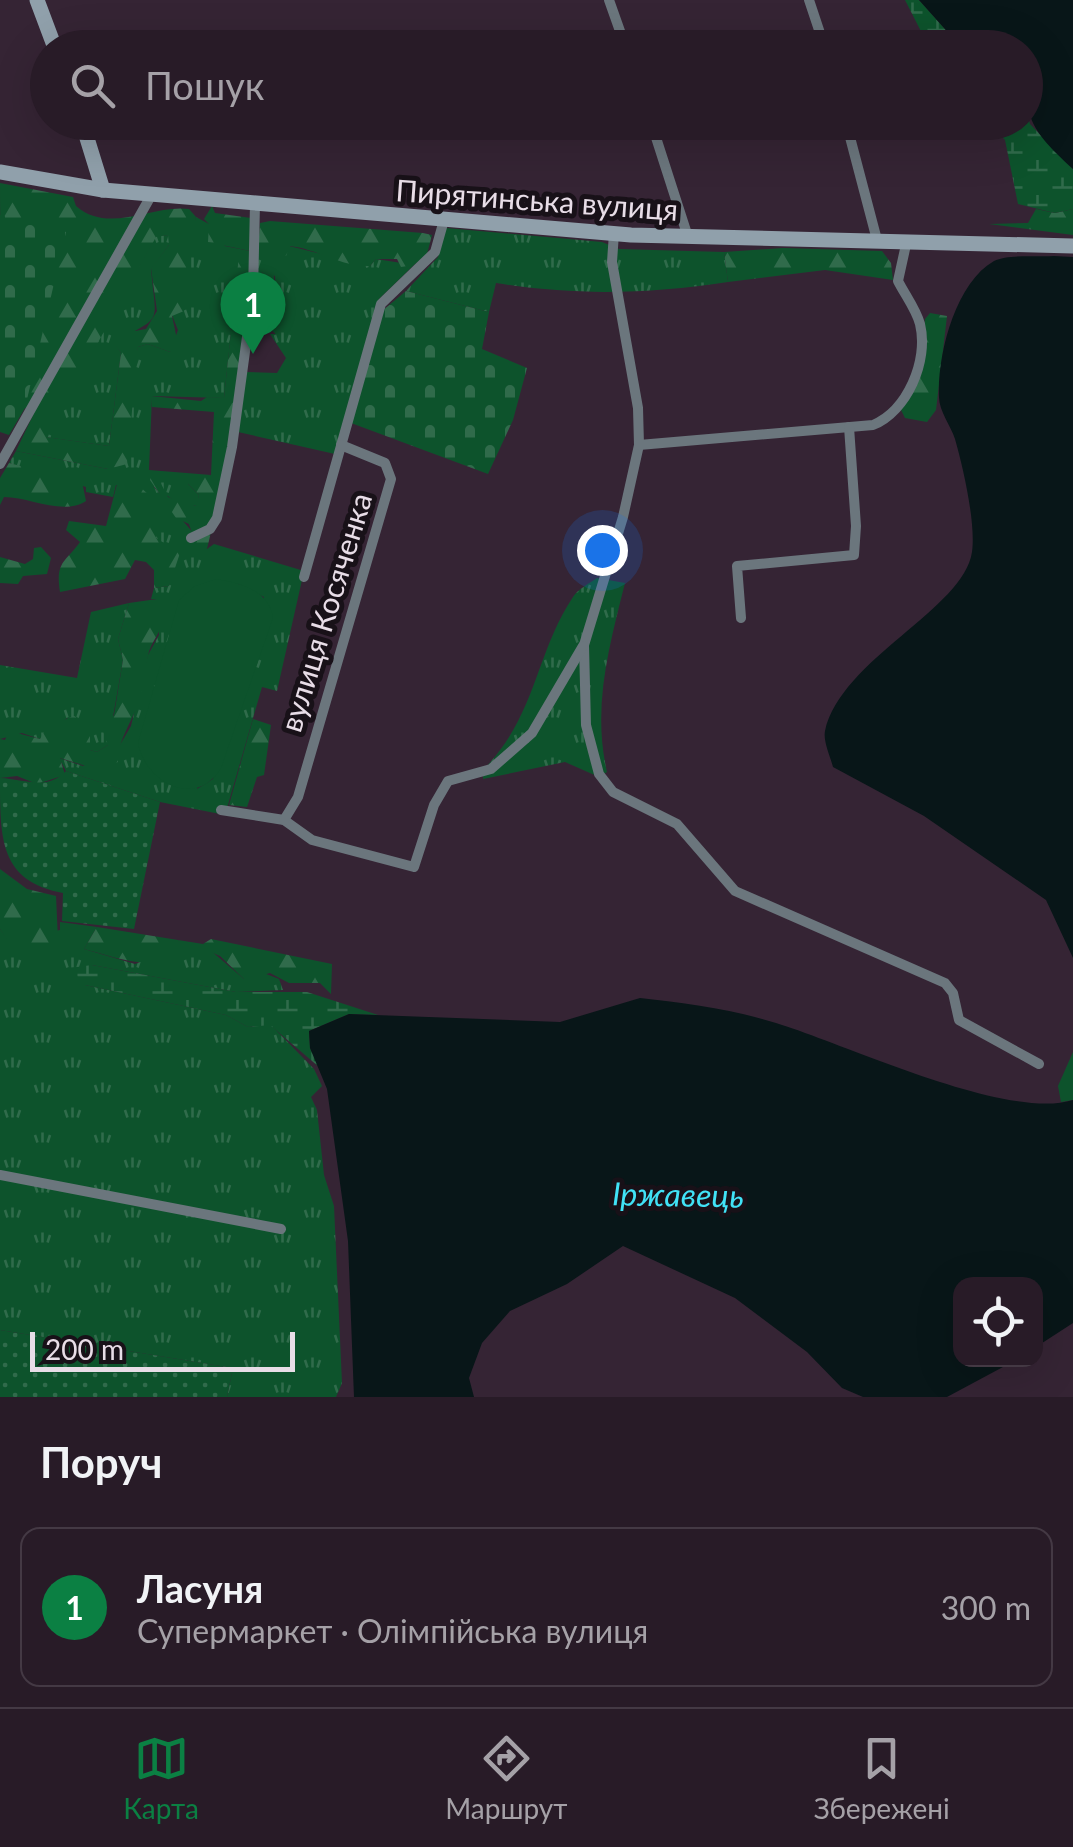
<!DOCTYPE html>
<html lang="uk">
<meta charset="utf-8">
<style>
:root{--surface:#281b27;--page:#342833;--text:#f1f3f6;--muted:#a5a1a7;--line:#443944;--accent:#0b8043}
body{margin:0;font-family:Lato,sans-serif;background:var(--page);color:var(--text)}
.controls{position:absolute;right:30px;bottom:30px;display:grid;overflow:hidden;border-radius:20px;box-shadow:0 10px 40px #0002}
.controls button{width:90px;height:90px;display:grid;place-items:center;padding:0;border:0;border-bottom:2px solid var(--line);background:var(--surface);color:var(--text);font:50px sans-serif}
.scale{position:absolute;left:30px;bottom:25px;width:265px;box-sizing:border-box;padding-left:10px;border:5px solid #e8dde7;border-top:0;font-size:28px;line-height:35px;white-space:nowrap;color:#e8dde7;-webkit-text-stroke:8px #181118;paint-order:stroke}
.you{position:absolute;left:602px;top:550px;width:35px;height:35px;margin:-25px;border:8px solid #fff;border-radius:50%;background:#1a73e8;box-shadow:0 0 0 15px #1a73e833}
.badge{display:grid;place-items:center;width:65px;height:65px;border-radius:50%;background:var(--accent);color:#fff;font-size:32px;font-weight:700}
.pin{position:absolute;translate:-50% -82px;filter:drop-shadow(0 2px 5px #0008)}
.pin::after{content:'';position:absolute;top:52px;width:35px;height:30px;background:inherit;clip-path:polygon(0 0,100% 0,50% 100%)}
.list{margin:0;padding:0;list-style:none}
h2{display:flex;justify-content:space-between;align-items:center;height:130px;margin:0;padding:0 40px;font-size:42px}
h2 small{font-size:32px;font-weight:400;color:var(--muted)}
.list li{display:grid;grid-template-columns:65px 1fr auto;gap:30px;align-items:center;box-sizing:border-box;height:160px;margin:0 20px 20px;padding:0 20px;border:2px solid var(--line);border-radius:20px}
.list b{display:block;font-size:38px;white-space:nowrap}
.list p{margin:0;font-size:32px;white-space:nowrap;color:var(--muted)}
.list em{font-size:32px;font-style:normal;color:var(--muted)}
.icon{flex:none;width:55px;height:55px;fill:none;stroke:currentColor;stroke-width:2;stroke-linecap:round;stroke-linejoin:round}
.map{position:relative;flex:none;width:1073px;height:1397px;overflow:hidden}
.search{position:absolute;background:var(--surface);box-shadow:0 10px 40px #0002;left:30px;right:30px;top:30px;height:110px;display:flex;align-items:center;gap:25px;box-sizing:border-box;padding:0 35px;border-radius:55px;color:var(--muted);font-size:38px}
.sheet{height:310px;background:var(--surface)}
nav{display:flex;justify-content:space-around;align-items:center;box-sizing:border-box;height:140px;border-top:2px solid var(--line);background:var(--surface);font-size:28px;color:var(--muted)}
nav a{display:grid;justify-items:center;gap:5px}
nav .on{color:var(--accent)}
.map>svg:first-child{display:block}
</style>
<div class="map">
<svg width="1073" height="1397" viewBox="0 0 1073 1397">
<defs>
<pattern id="grass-tufts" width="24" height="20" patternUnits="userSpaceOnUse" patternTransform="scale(2.5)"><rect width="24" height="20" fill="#0d532c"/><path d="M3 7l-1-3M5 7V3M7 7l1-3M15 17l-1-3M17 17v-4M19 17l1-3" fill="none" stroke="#306b4b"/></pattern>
<pattern id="forest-firs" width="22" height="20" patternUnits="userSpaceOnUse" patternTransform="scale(2.5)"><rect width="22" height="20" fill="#0d532c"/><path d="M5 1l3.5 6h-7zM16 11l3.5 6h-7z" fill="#306b4b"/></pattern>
<pattern id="wetland-marsh" width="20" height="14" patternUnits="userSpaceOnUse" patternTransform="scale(2.5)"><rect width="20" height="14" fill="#0d532c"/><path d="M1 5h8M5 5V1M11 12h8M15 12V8" fill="none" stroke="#306b4b"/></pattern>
<pattern id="cemetery-stones" width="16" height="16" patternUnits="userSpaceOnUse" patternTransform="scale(2.5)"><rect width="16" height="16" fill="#0d532c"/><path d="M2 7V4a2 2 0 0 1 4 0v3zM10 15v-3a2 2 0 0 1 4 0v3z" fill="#306b4b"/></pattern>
<pattern id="garden-dots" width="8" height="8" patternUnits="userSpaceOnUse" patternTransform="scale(2.5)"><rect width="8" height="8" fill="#0d532c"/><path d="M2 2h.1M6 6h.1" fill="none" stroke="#306b4b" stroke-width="1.8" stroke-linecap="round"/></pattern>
</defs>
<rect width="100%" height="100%" fill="#352434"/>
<g fill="url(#grass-tufts)" fill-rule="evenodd">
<path d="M196,217l13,7 16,22 25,5 3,8 -16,18 -13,121 -72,-2 -3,74 62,5 -23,9 11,11 -2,11 -19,-3 -25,-17 54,63 7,-5 90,27 -27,120 -15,-4 -37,128 -65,-13 -94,-31 -7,-13 24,8 34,-16 14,-24 17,-71 11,-20 -2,-36h-6l3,-11 15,-2 4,-22 -17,-26 -11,-45 -8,-8h-21l-3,12 -27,-5v-5l-77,-24 7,-12 92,18 30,-122 10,-3 22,8 8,-22 -6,-15zM238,584l26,13 -51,182 -16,10z"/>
<path d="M446,228l156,14 17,7 105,3 4,30c-79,12 -153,14 -232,1l-7,29 -83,-21 32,-34z"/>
<path d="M169,235v10l-18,24c5,57 13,46 -37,73l7,11 -12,93 -64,-9 111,-201z"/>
<path d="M289,246l81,20 6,-7 38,6 -35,34 -44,155 -97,-22 7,-60 32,1 9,-15 -16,-24h5l8,-27 -7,-8 -1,-23 -12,-4 -6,11 1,-33z"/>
<path d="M597,578l28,5c-16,64 -33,124 -18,189l-8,5 -34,-15 -82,17v-9c54,-55 52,-116 90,-173 5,-8 17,-14 24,-19z"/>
<path d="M129,603l-11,36 5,21 -15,85 -11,7 -7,-2 -23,-32 -27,21 -18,-6 -22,6v-74l77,13 14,-66z"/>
<path d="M60,922l37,5 -13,22 51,15 46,-18 -3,-6 25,4 41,35 17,-7 18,7 4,11 -47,2 -144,-27 -7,20 141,30 22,12 22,-3 44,45 8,17 -11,11 6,13 7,65 10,31 8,177 -6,14h-109l6,-29 -233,-38v-401l8,11 52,-10z"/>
</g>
<g fill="url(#forest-firs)" fill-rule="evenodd">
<path d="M0,183l73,14 3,9c33,29 77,-2 113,3l7,8 -12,94 -12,5 6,28 -8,8 -22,-8 -10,3 -11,117 -19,5 -92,-18 18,-38 -9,-5c-23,-73 -25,-149 -25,-225zM168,235l1,10 -18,23 6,43 -11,18 -11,2 -6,-6 -14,6 -2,11 8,11 -12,93 -63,-9 110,-200z"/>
<path d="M212,206l3,7 36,5 -1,33 -42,-9 1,-18 -5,-5z"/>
<path d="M1036,209l19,4 18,-4v26l-84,-11 39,-1z"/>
<path d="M270,221l153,12 9,2 -5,19 -13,11 -13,2 -4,-8h-21l-6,7c-29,1 -52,-17 -80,-20l-4,10 -28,-6 2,-27z"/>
<path d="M783,248l99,3 9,12 2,17 -68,-10 -97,12 -4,-30z"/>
<path d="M239,255h11l4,7 -23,185 -24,102 -12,-7 -6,-18 -13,-6 -26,-38 2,-6 5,2 11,21 28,9 3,-11 -11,-11 2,-5 21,-4 3,-63 -62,-5 -1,-11 50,5 6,-4 17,1z"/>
<path d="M266,267h7l3,32 7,8 -7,27 -24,-20 5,-31z"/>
<path d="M930,313l17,3 -11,94 -9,12 -22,-4 -4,-8 18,-35 6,-56z"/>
<path d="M9,463l73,19 4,19c-23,15 -56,-4 -82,-4l-4,8v-27z"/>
<path d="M121,469l12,1 5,15 24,22 -8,9 6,13 -4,9 24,15 -11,33 -15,2v-18l-8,-8 -11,-2 -10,19 -65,13c-5,-31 6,-30 20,-50l-14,-12 3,-9 37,5z"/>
<path d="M41,547l10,11 -4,16 -24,2 -5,8 -18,-1v-26l25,7 8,-5 1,-11z"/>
<path d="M157,599c19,21 -5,36 -9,57 -3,16 -5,32 -10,47 -6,19 -21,39 -20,59l-19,8 -39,-12 5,17 -28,9 -20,-8 -17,2v-39l5,1 4,-9 31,8 8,-13 26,-10 16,9v25l7,2 11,-7 -5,-14 11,-16 9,-55 -5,-21 11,-36z"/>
<path d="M253,719l18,6 -7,50 -7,2 -10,30 -18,-2z"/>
<path d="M0,869l27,20 29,7 2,44 -12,6 -39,-6 -7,-11z"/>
<path d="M97,927l81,13 4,6c-24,30 -66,11 -98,3z"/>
<path d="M211,939l121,25 -1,30 -11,-11h-31l-19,-10 -25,7 -25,-24 -14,-6 -3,-6z"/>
<path d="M1073,1052v48l-12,2 -3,-16z"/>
</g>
<g fill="url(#wetland-marsh)">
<path d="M905,0h14l42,47h-32z"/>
<path d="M1026,110l4,14 43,45v40l-18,4 -37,-9 -13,-64 -16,-17 37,-1z"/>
<path d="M92,965l144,27h71l71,23 -29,-1 -40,17 1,17 9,19 -49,-42 -22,2 -22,-12 -141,-30 -15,-17z"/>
</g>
<g fill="url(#cemetery-stones)">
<path d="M0,215l66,17 -41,176 -16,27 -9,-3z"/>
<path d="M406,291l83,21 -7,37 45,19 -14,52 -25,54 -137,-51 31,-112z"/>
</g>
<g fill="url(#garden-dots)">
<path d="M66,771l94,31 -26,127 -72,-8 1,-28c-63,-12 -63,-53 -63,-115 24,1 48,13 66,-7z"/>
<path d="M0,1330l233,38 -6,29h-227z"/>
</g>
<path fill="#0d532c" d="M216,579c24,4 53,11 57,39l-52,150c-25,42 -76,14 -83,-25l41,-143 16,-14z"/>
<g fill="#081618">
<path d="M919,0h154v169c-51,-47 -47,-54 -47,-121l-65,-1z"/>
<path d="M1054,256l19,1v701l-27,-58 -122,-84 -91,-49c-3,-11 -10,-26 -8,-36 16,-72 139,-122 147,-179 4,-29 -9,-85 -17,-113 -4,-13 -16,-28 -16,-42 -2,-41 16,-114 55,-136 14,-7 43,-4 60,-5z"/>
<path d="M640,998c46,5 91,11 136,25 69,21 231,98 297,77v223l-37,24v-63h-76v76h56l-69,37h-84l-21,-9 -35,-36 -72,-54 -112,-52 -56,38 -57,27 -28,32 -13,35 5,19h-120l-6,-156 -21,-152 -17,-41 -1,-17 40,-17 211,8z"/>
</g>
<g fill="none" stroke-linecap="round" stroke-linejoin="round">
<g stroke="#6b767d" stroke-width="10">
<path d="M609,0l17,48"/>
<path d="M809,0l16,48"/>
<path d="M651,122l37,115"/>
<path d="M846,122l31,118"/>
<path d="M614,233l-2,29 26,146 1,37 -16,72 -39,128 2,80 13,49 14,18 64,32 58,67 210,92 8,10 6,27 80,44"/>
<path d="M639,445l234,-20c34,-14 56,-64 47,-101 -4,-15 -15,-29 -22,-43l9,-41"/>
<path d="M0,464l152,-270"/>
<path d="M191,538l19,-9 7,-11 15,-71 21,-154 2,-89"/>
<path d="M304,577l77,-273 54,-52 9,-32"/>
<path d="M741,618l-4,-52 117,-11 2,-29 -7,-99"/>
<path d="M221,810l63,10 28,20 102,27 20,-62 14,-24 43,-12 41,-36 51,-87"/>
<path d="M284,820l14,-23 93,-318 -6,-16 -44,-18"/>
<path d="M0,1175l281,54"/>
</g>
<g stroke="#90a0ab" stroke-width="15">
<path d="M37,0l18,48"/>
<path d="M82,122l21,68"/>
<path d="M0,172l103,18 528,45 442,11"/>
</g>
</g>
<g text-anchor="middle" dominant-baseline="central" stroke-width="10" stroke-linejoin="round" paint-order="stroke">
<g font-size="30" fill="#e8dde7" stroke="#181118">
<text transform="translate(537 199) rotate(4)">Пирятинська вулиця</text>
<text transform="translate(325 612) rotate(-73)">вулиця Косяченка</text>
</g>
<g font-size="32" font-style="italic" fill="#41e2f6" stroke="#181118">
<text transform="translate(678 1194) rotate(1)">Іржавець</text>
</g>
</g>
</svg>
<div class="controls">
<button><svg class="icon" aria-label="locate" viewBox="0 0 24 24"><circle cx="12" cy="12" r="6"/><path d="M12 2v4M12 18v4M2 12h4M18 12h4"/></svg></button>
</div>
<div class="scale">200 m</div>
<div class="you"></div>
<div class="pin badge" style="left:253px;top:354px">1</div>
<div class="search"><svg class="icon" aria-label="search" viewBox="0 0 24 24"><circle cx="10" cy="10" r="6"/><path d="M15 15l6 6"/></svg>Пошук</div>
</div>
<section class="sheet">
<h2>Поруч<small></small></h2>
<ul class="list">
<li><span class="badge">1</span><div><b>Ласуня</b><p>Супермаркет · Олімпійська вулиця</p></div><em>300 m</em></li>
</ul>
</section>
<nav>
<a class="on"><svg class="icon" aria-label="map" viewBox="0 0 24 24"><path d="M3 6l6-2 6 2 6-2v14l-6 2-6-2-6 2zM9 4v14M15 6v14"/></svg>Карта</a>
<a><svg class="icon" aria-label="directions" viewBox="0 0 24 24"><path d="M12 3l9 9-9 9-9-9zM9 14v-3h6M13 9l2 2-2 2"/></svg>Маршрут</a>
<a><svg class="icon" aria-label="saved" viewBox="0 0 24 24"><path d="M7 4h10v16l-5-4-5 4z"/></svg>Збережені</a>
</nav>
